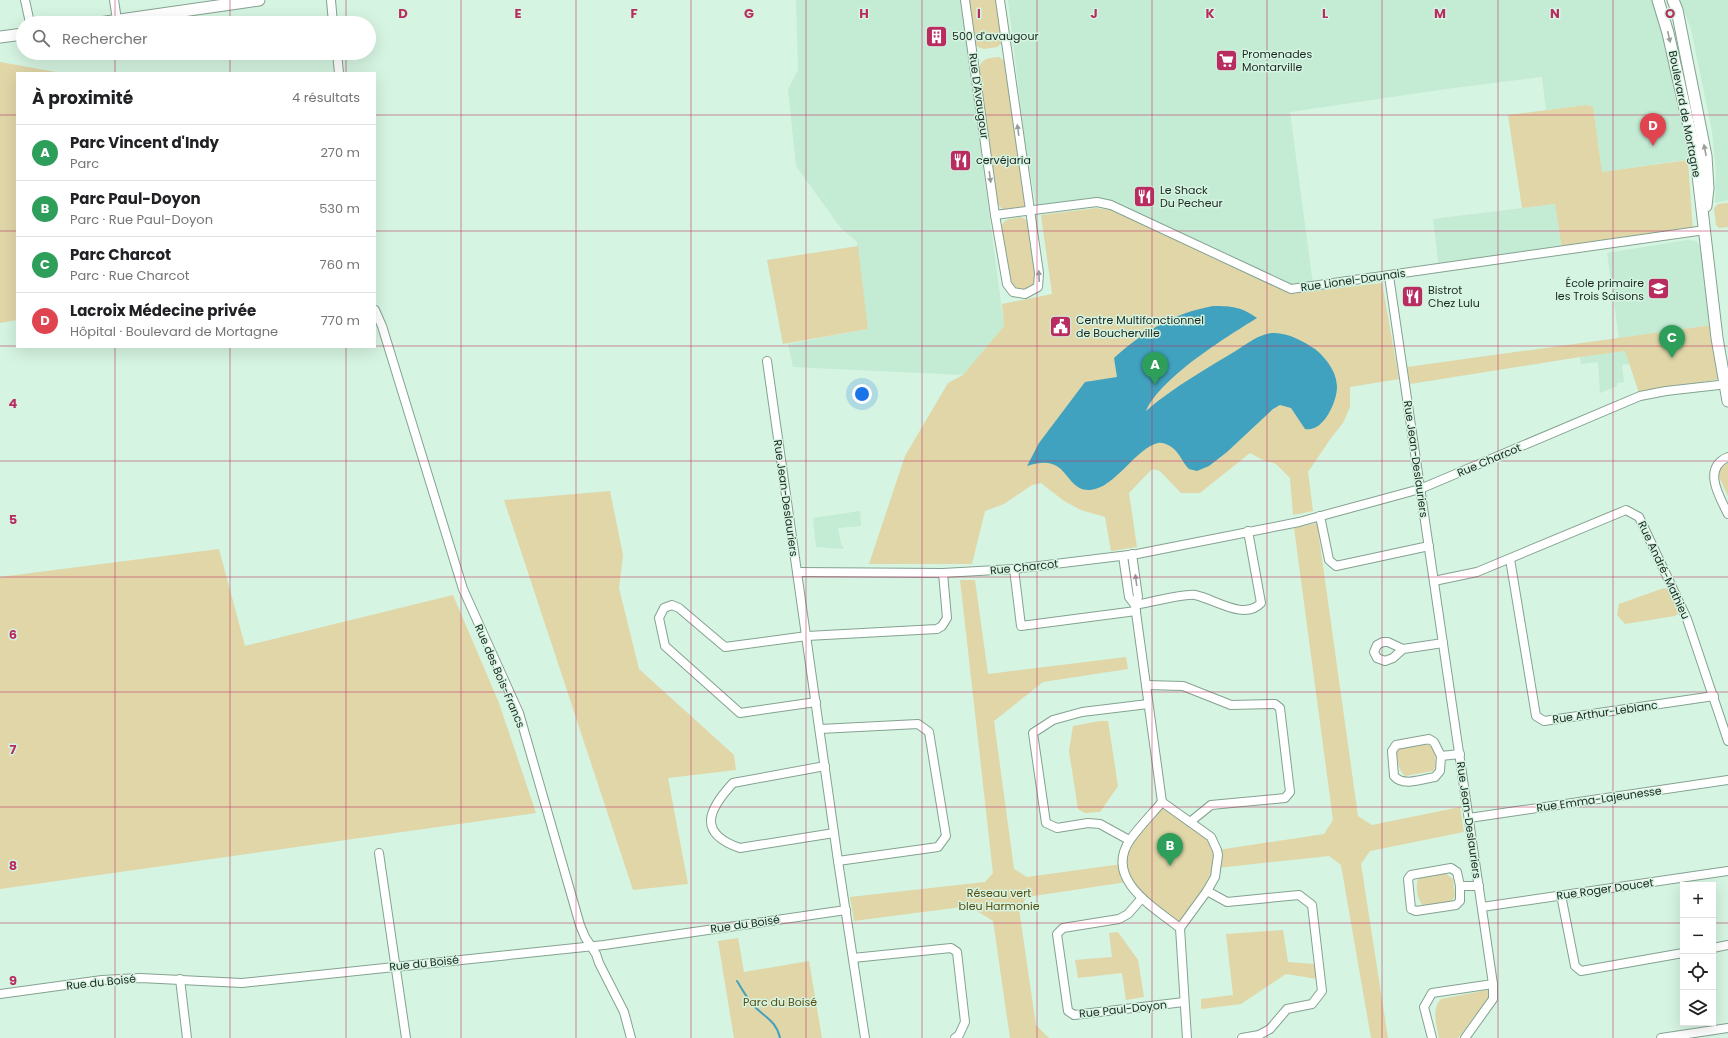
<!DOCTYPE html>
<html lang="fr">
<meta charset="utf-8">
<style>
:root{--surface:#fff;--page:#f2f2f2;--text:#202124;--muted:#757577;--line:#e0e0e0;--accent:#ea580c}
body{margin:0;font-family:Poppins,sans-serif;background:var(--page);color:var(--text)}
.controls{position:absolute;right:12px;bottom:12px;display:grid;overflow:hidden;border-radius:0px;box-shadow:0 4px 16px #0002}
.controls button{width:36px;height:36px;display:grid;place-items:center;padding:0;border:0;border-bottom:1px solid var(--line);background:var(--surface);color:var(--text);font:20px sans-serif}
.you{position:absolute;left:862px;top:394px;width:14px;height:14px;margin:-10px;border:3px solid #fff;border-radius:50%;background:#1a73e8;box-shadow:0 0 0 6px #1a73e833}
.badge{display:grid;place-items:center;width:26px;height:26px;border-radius:50%;background:var(--accent);color:#fff;font-size:13px;font-weight:700}
.pin{position:absolute;translate:-50% -33px;filter:drop-shadow(0 1px 2px #0008)}
.pin::after{content:'';position:absolute;top:21px;width:14px;height:12px;background:inherit;clip-path:polygon(0 0,100% 0,50% 100%)}
.list{margin:0;padding:0;list-style:none}
h2{display:flex;justify-content:space-between;align-items:center;height:52px;margin:0;padding:0 16px;font-size:17px}
h2 small{font-size:13px;font-weight:400;color:var(--muted)}
.list li{display:grid;grid-template-columns:26px 1fr auto;gap:12px;align-items:center;box-sizing:border-box;height:56px;padding:0 16px;border-top:1px solid var(--line)}
.list b{display:block;font-size:15px;white-space:nowrap}
.list p{margin:0;font-size:13px;white-space:nowrap;color:var(--muted)}
.list em{font-size:13px;font-style:normal;color:var(--muted)}
.icon{flex:none;width:22px;height:22px;fill:none;stroke:currentColor;stroke-width:2;stroke-linecap:round;stroke-linejoin:round}
.map{position:relative;flex:none;width:1728px;height:1038px;overflow:hidden}
.search{position:absolute;background:var(--surface);box-shadow:0 4px 16px #0002;left:16px;top:16px;width:360px;height:44px;display:flex;align-items:center;gap:10px;box-sizing:border-box;padding:0 14px;border-radius:22px;color:var(--muted);font-size:15px}
.panel{position:absolute;background:var(--surface);box-shadow:0 4px 16px #0002;left:16px;top:72px;width:360px;height:276px;border-radius:0px}
.map>svg:first-child{display:block}
</style>
<div class="map">
<svg width="1728" height="1038" viewBox="0 0 1728 1038">
<rect width="100%" height="100%" fill="#d5f4e1"/>
<g fill="#c4ebd4">
<path d="M796,0h165l43,326 -41,49 -170,-8 -5,-23 80,-15 -11,-87 -17,-15 -44,-61 -8,-77 10,-19z"/>
<path d="M1008,0h647l7,21 14,81 15,57 -89,13 -9,-65 -6,-2 -41,5 -4,-33 -96,12 -156,23 23,173 -22,4 -180,-84 -74,5 -11,-59z"/>
<path d="M1680,0h48v200l-13,3 1,-31 -4,-41 -21,-102z"/>
<path d="M1555,204l7,46 -123,18 -6,-49z"/>
<path d="M1687,240l9,1 4,5 12,79 -93,13 -12,-85z"/>
<path d="M1625,351l5,13 -8,1 2,17 -7,1v3l-17,7 -2,-31 -17,2 -1,-7z"/>
<path d="M860,511l1,15 -23,2 3,16 3,5 -28,-2 -3,-29z"/>
</g>
<g fill="#e0d6a8">
<path d="M969,0h29l4,43 -5,4 -13,2 -6,-2 -4,-5z"/>
<path d="M999,57l7,5 20,142 -3,4 -19,3 -6,-7 -19,-135c2,-11 11,-11 20,-12z"/>
<path d="M0,62l62,11h-45v247l-17,3z"/>
<path d="M1587,105l6,2 9,65 86,-12 5,72 -131,18 -7,-46 -33,4 -14,-93z"/>
<path d="M1728,203v24l-9,1 -3,-3 -2,-17 4,-4z"/>
<path d="M1096,208l15,2 179,84 92,-11 17,96 -49,8v20l-7,16 -12,15 -23,34 5,39 -20,4 -3,-37 -14,-14 -15,-5 -11,-6 -50,40h-19l-21,-22 -8,-2 -23,24 8,54 -26,4 -6,-34 -24,-7 -17,-9 -23,-18 -9,2 -28,19 -19,7 -13,53h-103l36,-108 43,-73 15,-8 41,-49 -2,-22 50,-10 -11,-79z"/>
<path d="M1021,217l7,4 8,59c-6,11 -18,12 -26,2l-9,-54c2,-10 11,-9 20,-11z"/>
<path d="M858,246l10,83 -85,15 -16,-84z"/>
<path d="M1712,325l8,54 -81,14 -14,-42 -45,6 -170,27 -3,-17z"/>
<path d="M1728,463v33l-10,-21c2,-6 4,-10 10,-12z"/>
<path d="M610,491l13,64 -4,33 20,81 95,86 2,15 -68,8 20,106 -55,6 -129,-390z"/>
<path d="M1317,523l41,293 14,9 88,-18 4,25 -94,19 -9,13 27,174h-17l-30,-173 -12,-9 -112,12 -37,60 -53,-46 -100,15 -8,12 17,116 13,13h-39l-17,-117 -24,-15 -115,15 -4,-24 135,-15 8,-9 -33,-293h15l13,94 138,-17 2,12 -85,13 -49,39 20,148 13,8 95,-13 2,-12 38,-50 49,35 7,13 106,-16 9,-14 -39,-292z"/>
<path d="M219,549l26,97 208,-51 46,108 37,110 -536,76v-312z"/>
<path d="M1664,588l5,2 11,22 -5,4 -50,8 -8,-9 2,-11z"/>
<path d="M1100,721h8l10,65 -18,26 -15,1 -7,-4 -9,-58 4,-25z"/>
<path d="M1426,743l8,5 2,17 -3,6 -28,5c-6,-4 -10,-21 -7,-28z"/>
<path d="M1445,873l8,6 2,17 -3,5 -28,5c-7,-5 -10,-23 -4,-30z"/>
<path d="M1283,930l5,32 27,2 3,15 -32,-5 -45,30 -40,5v-10l32,-4 -7,-61z"/>
<path d="M1118,932l20,28 6,37 -18,3 -4,-27 -44,5 -3,-18 37,-3 -3,-24z"/>
<path d="M738,938l6,34 65,-11 13,77h-88l-16,-97z"/>
<path d="M1488,990v8l-30,40h-19c-2,-12 -8,-29 2,-39z"/>
</g>
<path fill="#41a2bf" d="M1213,306c20,0 28,1 44,12 -32,20 -96,59 -111,93 5,-4 10,-9 16,-13 23,-17 48,-32 72,-46 11,-7 25,-18 38,-19 15,-1 31,8 43,16 11,9 22,23 22,38 0,15 -14,46 -32,42l-14,-21 -11,-3 -7,4 -46,43 -18,14 -12,5 -8,-2c-7,-7 -10,-18 -19,-23 -4,-2 -8,-4 -12,-3 -21,4 -44,46 -68,47 -27,1 -20,-39 -63,-24l12,-23 46,-61 32,-5 -3,-19c30,-27 60,-45 99,-52z"/>
<g fill="none" stroke-linecap="round" stroke-linejoin="round">
<path stroke="#41a2bf" stroke-width="2" d="M737,981c5,8 10,18 18,26 11,11 21,14 25,31"/>
<defs>
<g id="street">
<path d="M25,0l5,23"/>
<path d="M114,0l3,20"/>
<path d="M331,0l2,23"/>
<path d="M965,0l30,215 12,69 6,8 12,2 13,-7 1,-14 -39,-273"/>
<path d="M337,53l2,20"/>
<path d="M995,215l102,-13 14,3 180,84 414,-59"/>
<path d="M1389,276l104,708v15l-28,39"/>
<path d="M375,310l7,16 81,263 56,124 61,212 5,12 11,17 3,9 25,49 7,26"/>
<path d="M767,361l71,500 27,177"/>
<path d="M1728,457c-26,11 -9,39 0,57"/>
<path d="M1320,516l9,44 7,6 93,-20"/>
<path d="M1132,554l6,43 -3,8"/>
<path d="M1123,556l6,41 6,8 27,197 49,35 6,13 1,5 -3,22 -8,14 -27,37 7,110"/>
<path d="M1510,559l26,157 8,5 170,-25"/>
<path d="M1014,569l7,57 115,-15"/>
<path d="M797,572l146,1 71,-4 123,-15 162,-32 121,-33 220,-93 26,-5 62,-7"/>
<path d="M1434,581l43,-9 149,-62 13,7 48,102 41,122"/>
<path d="M1135,605c12,-2 51,-12 60,-10 20,4 49,26 66,8l-13,-72"/>
<path d="M1403,649l-10,9 -8,3 -8,-3 -3,-6 3,-7 6,-3h5l15,7 40,-6"/>
<path d="M1146,685l37,1 48,19 44,-1 5,4 10,84 -5,6 -74,7 -21,17"/>
<path d="M816,702l-76,11 -75,-67 -6,-28 5,-10 8,-3 7,3 46,39 82,-11 130,-7 5,-3 5,-8 -4,-45"/>
<path d="M820,729l98,-5 11,8 17,104 -8,11 -100,14"/>
<path d="M1441,756l-7,-14 -5,-3 -33,6 -4,6 2,25c9,11 29,3 41,1l5,-6 1,-15 19,-2"/>
<path d="M825,766l-92,17c-25,27 -36,50 7,65l94,-15"/>
<path d="M1162,802c-11,13 -23,25 -32,38 -27,39 25,68 50,88"/>
<path d="M1469,818l259,-38"/>
<path d="M1129,840l-29,-16 -12,-1 -31,5 -11,-5 -13,-90 20,-13 29,-8 66,-8"/>
<path d="M379,853l27,185"/>
<path d="M1460,886v15l-4,4 -40,6 -5,-2 -3,-30 3,-4 40,-7 6,4 3,14h19"/>
<path d="M1207,891l20,11 72,-7 13,10 10,86 -10,13 -25,5 -17,20 -11,6 -17,3"/>
<path d="M1561,895l14,71 6,5 102,-18"/>
<path d="M1142,898l-14,16 -9,5 -56,9 -6,6 11,77 6,4 110,-13"/>
<path d="M1482,907l246,-36"/>
<path d="M1713,948l15,-3"/>
<path d="M853,958l98,-10 6,4 8,70 -6,13 -4,3"/>
<path d="M180,979l7,59"/>
<path d="M0,994l102,-14 38,-2 102,5 362,-38 242,-35"/>
<path d="M1432,1038l-8,-31 8,-14 61,-9"/>
<path d="M1661,1038l67,-10"/>
</g>
<g id="secondary">
<path d="M1658,0l10,33 28,125 21,180 11,63"/>
<path d="M1673,0l4,10 29,146 2,32 -2,18"/>
<path d="M99,23l160,-23"/>
<path d="M0,37l23,-3"/>
</g>
</defs>
<use href="#street" stroke="#85a291" stroke-width="10"/>
<use href="#secondary" stroke="#85a291" stroke-width="13"/>
<use href="#street" stroke="#fff" stroke-width="8"/>
<use href="#secondary" stroke="#fff" stroke-width="11"/>
</g>
<defs><path id="oneway-solid" d="M-6-.8H1V-3.2L6.5 0L1 3.2V.8H-6Z"/></defs>
<g fill="#989e9b">
<use href="#oneway-solid" transform="translate(1669 37) rotate(77)"/>
<use href="#oneway-solid" transform="translate(1018 130) rotate(-98)"/>
<use href="#oneway-solid" transform="translate(1705 150) rotate(-101)"/>
<use href="#oneway-solid" transform="translate(990 177) rotate(82)"/>
<use href="#oneway-solid" transform="translate(1039 276) rotate(-93)"/>
<use href="#oneway-solid" transform="translate(1136 580) rotate(-98)"/>
</g>
<path fill="none" stroke="#b92c60" stroke-width="1" stroke-opacity="0.55" d="M115,0v23M230,0v23M346,0v23M461,0v1038M576,0v1038M691,0v1038M806,0v1038M922,0v1038M1037,0v1038M1152,0v1038M1267,0v1038M1382,0v1038M1498,0v1038M1613,0v1038M115,53v20M230,53v20M346,53v20M0,115h17M375,115h1353M0,231h17M375,231h1353M0,346h17M375,346h1353M115,347v691M230,347v691M346,347v691M0,461h1728M0,577h1728M0,692h1728M0,807h1728M0,923h1683M1713,923h15"/>
<defs>
<symbol id="building-square" viewBox="-11 -11 22 22"><rect x="-9" y="-9" width="18" height="18" rx="4" fill="#b92c60" stroke="#d5f4e1"/><path d="M-4-6H4V6H1V3H-1V6H-4ZM-2.5-4.3h1.7v1.8h-1.7ZM.8-4.3h1.7v1.8H.8ZM-2.5-1h1.7V.8h-1.7ZM.8-1h1.7V.8H.8Z" fill="#fff"/></symbol>
<symbol id="supermarket-square" viewBox="-11 -11 22 22"><rect x="-9" y="-9" width="18" height="18" rx="4" fill="#b92c60" stroke="#d5f4e1"/><path d="M-6-5.5h2.5l.6 2H6L4.5 2H-2.5L-4.4-4H-6ZM-1.5 3.2a1.3 1.3 0 1 0 .1 0ZM3 3.2a1.3 1.3 0 1 0 .1 0Z" fill="#fff"/></symbol>
<symbol id="restaurant-square" viewBox="-11 -11 22 22"><rect x="-9" y="-9" width="18" height="18" rx="4" fill="#b92c60" stroke="#d5f4e1"/><path d="M-5-6h1v4h1v-4h1v4h1v-4h1v5L-1.5 .5V6h-2V.5L-5-1ZM5-6V6H3V1.5H1.5Q1.5-4 5-6Z" fill="#fff"/></symbol>
<symbol id="school-square" viewBox="-11 -11 22 22"><rect x="-9" y="-9" width="18" height="18" rx="4" fill="#b92c60" stroke="#d5f4e1"/><path d="M0-5L7-2L0 1L-7-2ZM-4 1L0 2.5L4 1V4Q0 6-4 4Z" fill="#fff"/></symbol>
<symbol id="civic-square" viewBox="-11 -11 22 22"><rect x="-9" y="-9" width="18" height="18" rx="4" fill="#b92c60" stroke="#d5f4e1"/><path d="M-.6-6.5H3V-4.5H.6V-3L4-1V1h2V6H-6V1h2V-1L-.6-3ZM-1.2 2.5V6h2.4V2.5Z" fill="#fff"/></symbol>
</defs>
<g fill-rule="evenodd">
<use href="#building-square" x="924" y="24" width="25" height="25"/>
<use href="#supermarket-square" x="1214" y="48" width="25" height="25"/>
<use href="#restaurant-square" x="948" y="148" width="25" height="25"/>
<use href="#restaurant-square" x="1132" y="184" width="25" height="25"/>
<use href="#school-square" x="1646" y="276" width="25" height="25"/>
<use href="#restaurant-square" x="1400" y="284" width="25" height="25"/>
<use href="#civic-square" x="1048" y="314" width="25" height="25"/>
</g>
<g text-anchor="middle" dominant-baseline="central" stroke-width="3" stroke-linejoin="round" paint-order="stroke">
<g font-size="11" fill="#1b2720" stroke="#d5f4e1" text-anchor="start">
<text x="952" y="36">500 d'avaugour</text>
<text x="1242" y="54">Promenades<tspan x="1242" dy="13">Montarville</tspan></text>
<text x="976" y="160">cervéjaria</text>
<text x="1160" y="190">Le Shack<tspan x="1160" dy="13">Du Pecheur</tspan></text>
<text x="1644" y="283" text-anchor="end">École primaire<tspan x="1644" dy="13">les Trois Saisons</tspan></text>
<text x="1428" y="290">Bistrot<tspan x="1428" dy="13">Chez Lulu</tspan></text>
<text x="1076" y="320">Centre Multifonctionnel<tspan x="1076" dy="13">de Boucherville</tspan></text>
</g>
<g font-size="11" fill="#1b2720" stroke="#d5f4e1">
<text transform="translate(979 96) rotate(82)">Rue D'Avaugour</text>
<text transform="translate(1685 114) rotate(79)">Boulevard de Mortagne</text>
<text transform="translate(1353 280) rotate(-8)">Rue Lionel-Daunais</text>
<text transform="translate(1416 459) rotate(82)">Rue Jean-Deslauriers</text>
<text transform="translate(1489 460) rotate(-23)">Rue Charcot</text>
<text transform="translate(786 498) rotate(82)">Rue Jean-Deslauriers</text>
<text transform="translate(1024 567) rotate(-6)">Rue Charcot</text>
<text transform="translate(1664 570) rotate(65)">Rue André-Mathieu</text>
<text transform="translate(500 676) rotate(67)">Rue des Bois-Francs</text>
<text transform="translate(1605 712) rotate(-8)">Rue Arthur-Leblanc</text>
<text transform="translate(1599 799) rotate(-8)">Rue Emma-Lajeunesse</text>
<text transform="translate(1469 820) rotate(82)">Rue Jean-Deslauriers</text>
<text transform="translate(1605 889) rotate(-8)">Rue Roger Doucet</text>
<text transform="translate(745 924) rotate(-8)">Rue du Boisé</text>
<text transform="translate(424 963) rotate(-6)">Rue du Boisé</text>
<text transform="translate(101 982) rotate(-6)">Rue du Boisé</text>
<text transform="translate(1123 1009) rotate(-6)">Rue Paul-Doyon</text>
</g>
<g font-size="11" fill="#594d11" stroke="#d5f4e1">
<text x="999" y="893">Réseau vert<tspan x="999" dy="13">bleu Harmonie</tspan></text>
<text x="780" y="1002">Parc du Boisé</text>
</g>
</g>
<g font-size="13" text-anchor="middle" font-weight="bold" fill="#b92c60" stroke="#d5f4e1" stroke-width="3" stroke-linejoin="round" paint-order="stroke">
<text x="403" y="18">D</text>
<text x="518" y="18">E</text>
<text x="634" y="18">F</text>
<text x="749" y="18">G</text>
<text x="864" y="18">H</text>
<text x="979" y="18">I</text>
<text x="1094" y="18">J</text>
<text x="1210" y="18">K</text>
<text x="1325" y="18">L</text>
<text x="1440" y="18">M</text>
<text x="1555" y="18">N</text>
<text x="1670" y="18">O</text>
<text x="13" y="408">4</text>
<text x="13" y="524">5</text>
<text x="13" y="639">6</text>
<text x="13" y="754">7</text>
<text x="13" y="870">8</text>
<text x="13" y="985">9</text>
</g>
</svg>
<div class="controls">
<button>+</button>
<button>−</button>
<button><svg class="icon" aria-label="locate" viewBox="0 0 24 24"><circle cx="12" cy="12" r="6"/><path d="M12 2v4M12 18v4M2 12h4M18 12h4"/></svg></button>
<button><svg class="icon" aria-label="layers" viewBox="0 0 24 24"><path d="M12 4l9 5-9 5-9-5zM3 14l9 5 9-5"/></svg></button>
</div>
<div class="you"></div>
<div class="pin badge" style="left:1155px;top:385px;background:#2e9e5b">A</div>
<div class="pin badge" style="left:1170px;top:866px;background:#2e9e5b">B</div>
<div class="pin badge" style="left:1672px;top:358px;background:#2e9e5b">C</div>
<div class="pin badge" style="left:1653px;top:146px;background:#e0444e">D</div>
<div class="search"><svg class="icon" aria-label="search" viewBox="0 0 24 24"><circle cx="10" cy="10" r="6"/><path d="M15 15l6 6"/></svg>Rechercher</div>
<section class="panel">
<h2>À proximité<small>4 résultats</small></h2>
<ul class="list">
<li><span class="badge" style="background:#2e9e5b">A</span><div><b>Parc Vincent d'Indy</b><p>Parc</p></div><em>270 m</em></li>
<li><span class="badge" style="background:#2e9e5b">B</span><div><b>Parc Paul-Doyon</b><p>Parc · Rue Paul-Doyon</p></div><em>530 m</em></li>
<li><span class="badge" style="background:#2e9e5b">C</span><div><b>Parc Charcot</b><p>Parc · Rue Charcot</p></div><em>760 m</em></li>
<li><span class="badge" style="background:#e0444e">D</span><div><b>Lacroix Médecine privée</b><p>Hôpital · Boulevard de Mortagne</p></div><em>770 m</em></li>
</ul>
</section>
</div>
